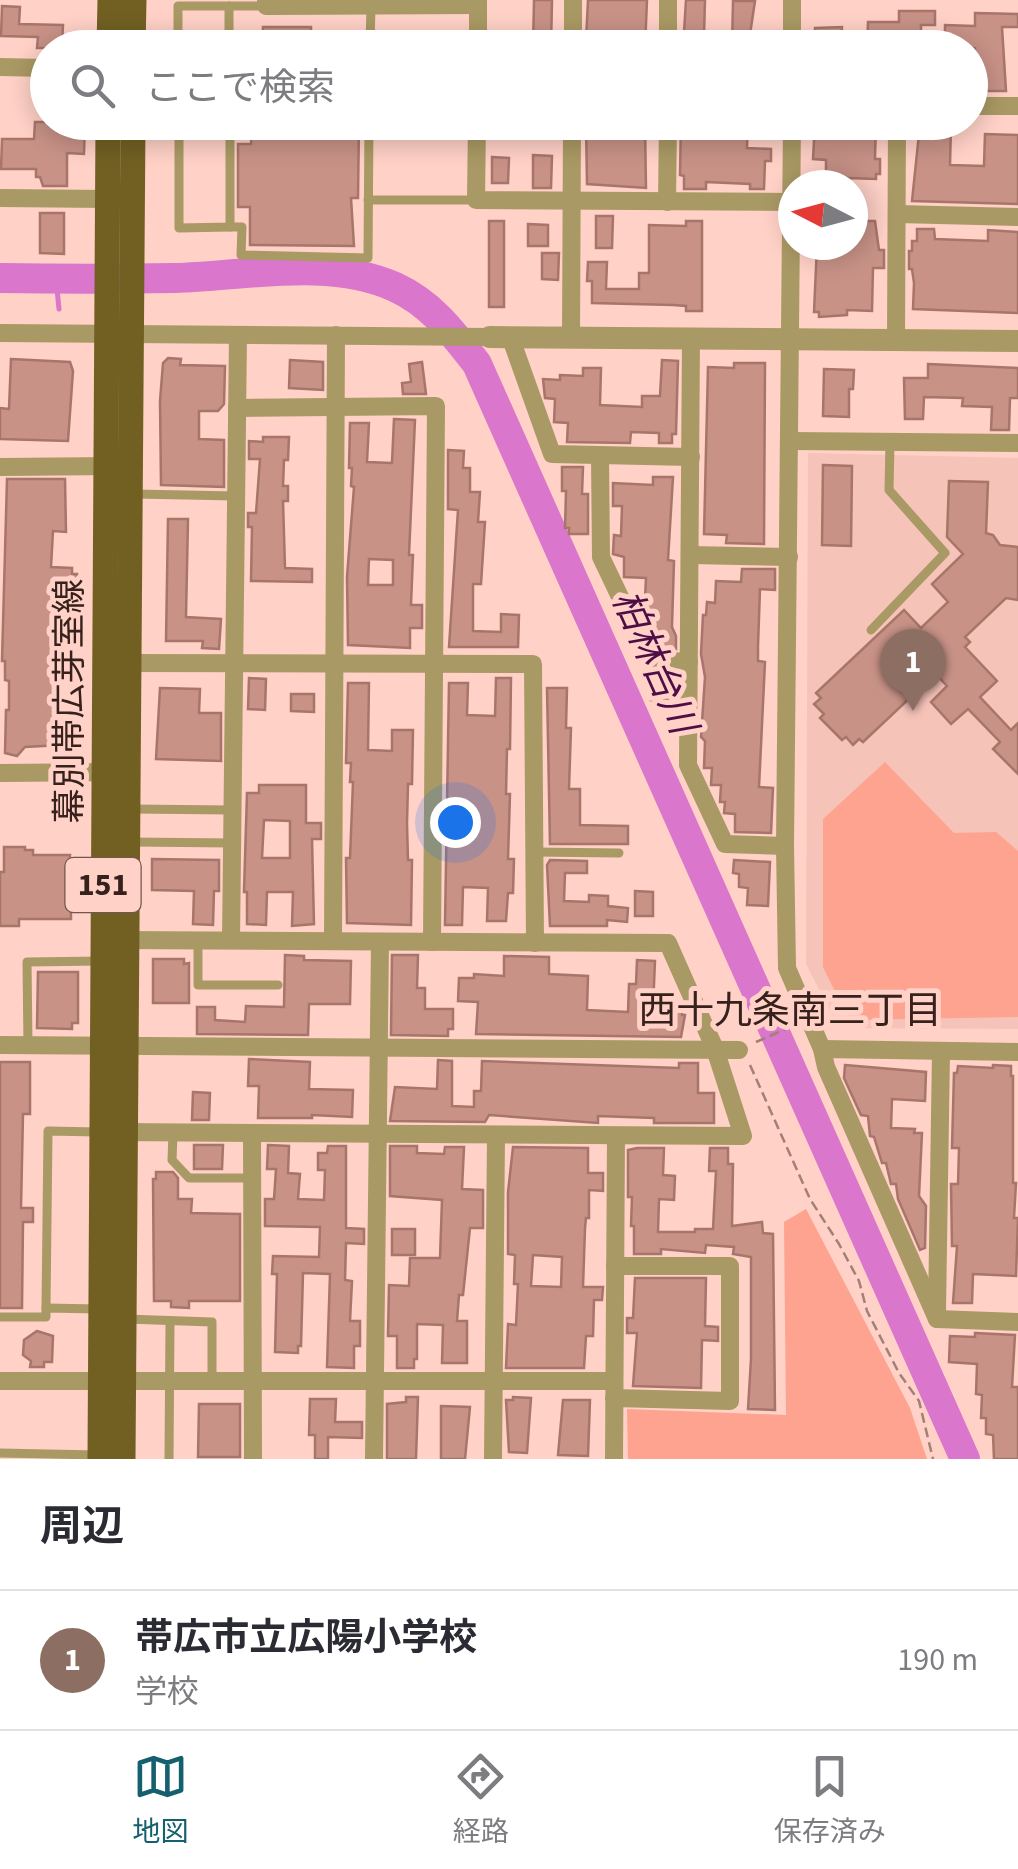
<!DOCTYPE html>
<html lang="ja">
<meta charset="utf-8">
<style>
:root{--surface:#fff;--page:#f2f2f3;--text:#2b2b33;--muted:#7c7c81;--line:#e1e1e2;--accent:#14606d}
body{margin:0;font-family:"Source Sans 3","Noto Sans JP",sans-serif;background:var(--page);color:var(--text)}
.compass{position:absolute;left:778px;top:170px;width:90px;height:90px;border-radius:50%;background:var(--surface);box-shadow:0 5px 25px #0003;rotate:276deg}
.you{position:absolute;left:455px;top:822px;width:35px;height:35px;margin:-25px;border:8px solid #fff;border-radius:50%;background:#1a73e8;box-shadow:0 0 0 15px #1a73e833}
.badge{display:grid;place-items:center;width:65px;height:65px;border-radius:50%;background:var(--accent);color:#fff;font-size:32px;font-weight:700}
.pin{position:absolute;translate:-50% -82px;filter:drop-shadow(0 2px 5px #0008)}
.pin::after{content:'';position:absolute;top:52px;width:35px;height:30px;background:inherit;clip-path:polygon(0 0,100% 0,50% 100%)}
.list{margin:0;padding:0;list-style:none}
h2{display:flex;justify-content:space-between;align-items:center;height:130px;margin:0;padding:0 40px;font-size:42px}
h2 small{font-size:32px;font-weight:400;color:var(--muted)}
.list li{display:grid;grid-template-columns:65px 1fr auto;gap:30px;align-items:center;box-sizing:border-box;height:140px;padding:0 40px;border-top:2px solid var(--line)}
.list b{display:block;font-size:38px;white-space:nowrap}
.list p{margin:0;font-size:32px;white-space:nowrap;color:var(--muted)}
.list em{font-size:32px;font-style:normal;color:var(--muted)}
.icon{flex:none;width:55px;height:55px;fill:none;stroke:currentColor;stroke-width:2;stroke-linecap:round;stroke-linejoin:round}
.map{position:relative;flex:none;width:1018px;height:1459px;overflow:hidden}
.search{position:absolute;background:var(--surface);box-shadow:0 5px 25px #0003;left:30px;right:30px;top:30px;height:110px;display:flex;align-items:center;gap:25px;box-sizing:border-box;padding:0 35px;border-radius:55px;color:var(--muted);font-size:38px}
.sheet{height:270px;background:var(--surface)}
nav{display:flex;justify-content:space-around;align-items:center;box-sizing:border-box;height:140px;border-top:2px solid var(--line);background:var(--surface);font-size:28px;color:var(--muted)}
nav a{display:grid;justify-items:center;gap:5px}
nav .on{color:var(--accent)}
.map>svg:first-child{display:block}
</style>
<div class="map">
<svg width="1018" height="1459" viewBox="0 0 1018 1459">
<rect width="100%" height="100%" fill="#ffd1c7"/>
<path fill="#f6c3b8" d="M808,453l210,5v571l-179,-1 -33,-64z"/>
<g fill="#fea38f">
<path d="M885,762l69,71 42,-1 22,19v166l-169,3 -26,-53v-148z"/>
<path d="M806,1209l104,199 17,51h-299l-1,-50 159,6 -2,-193z"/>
</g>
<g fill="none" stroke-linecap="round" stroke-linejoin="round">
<path stroke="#da76cb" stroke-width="5" d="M56,279l3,30"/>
<path stroke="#da76cb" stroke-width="30" d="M0,278c58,1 117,1 175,0 70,-2 154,-21 220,9 37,17 58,46 82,77l488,1095"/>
</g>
<g fill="#c89287" stroke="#a8756a" stroke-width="2.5" fill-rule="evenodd">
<path d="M534,0h18l-1,48h-18z"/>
<path d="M588,0h59l-2,48h-17v-7h-42z"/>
<path d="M686,0h19l-1,36h-4v12h-17z"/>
<path d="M733,1h22l-7,47h-16z"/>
<path d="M2,6l18,1 -1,17 44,1 -1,23h-25l1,-11 -37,-1z"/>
<path d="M899,11h36v14h-14v23h-54l1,-26h31z"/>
<path d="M975,13l43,1v13h-16l4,64h-33l2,-43h-27v-7h-3v-16l30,1z"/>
<path d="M263,27h48v21h-49z"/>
<path d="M842,27l-1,21h-18v-4l-8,-1v-15z"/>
<path d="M35,122h50l-1,32 -17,-1v33h-24l-3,-9h-4v-8h-35l1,-30h32z"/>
<path d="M252,122h107l-1,76h-7l3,48 -104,-1v-38h-12v-63h13z"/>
<path d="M586,122l59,2 1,64 -59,-4z"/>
<path d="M681,122h67l-1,26 24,1v12h-6l-1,28h-14v-5l-44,-2v7h-22v-13l-4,-1z"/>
<path d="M815,122h61l-1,37h5v15h-4v5l-29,-1v7h-21v-25l-13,-1z"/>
<path d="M920,124l31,1 -1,40 34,1 1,-32 33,1v69l-106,-3z"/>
<path d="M533,155l19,1 -1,32h-18z"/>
<path d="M492,157l17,1 -1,25h-16z"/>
<path d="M40,213h24v41l-24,-1z"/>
<path d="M596,216h17l-1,32h-16z"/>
<rect x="489" y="221" width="15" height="86"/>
<path d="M686,221h16v90h-16v-5l-13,-1 -81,-2v-22h-5l1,-19h19l-1,27h33v-16h10v-48l37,1z"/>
<path d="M855,221h20l4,29h5v18h-11l-1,43 -25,-1v5l-28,2v-5h-5l3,-67h37z"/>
<path d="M528,224l20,1v21h-20z"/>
<path d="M917,229h17l1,10 53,2v-11l30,2v81l-105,-4 1,-26 -2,-14h-3v-18h3v-10h5z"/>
<path d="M542,253h17l-1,27 -16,-1z"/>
<path d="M168,358l13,1 -1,6 45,1 -1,38 -6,7h-19v28l25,1v47l-63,-2 -1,-84 3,-38z"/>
<path d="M11,359l59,3 3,9 -5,70 -68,-2v-31l9,1z"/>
<path d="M290,360l33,2v28l-34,-2z"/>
<path d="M662,360l16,1 -2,73h-4v9h-13v-10l-28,-1 -1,11 -63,-1 1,-19 -14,-1 1,-23 -10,-1 -2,-19 17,1v-5l23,1v-8h18l-1,37 42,2v-11h18z"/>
<path d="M422,362l4,32h-23l-1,-11 9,-1 -2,-18z"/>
<path d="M734,363h31l-1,181 -38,-1 1,-8 -23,-1 4,-167 26,1z"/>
<path d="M928,364l90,4v30h-8l-1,32h-18l1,-23 -30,-1 1,-8 -39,-1 -1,22h-18l-1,-41h24z"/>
<path d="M824,369l30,1 -1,19h-4v28l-26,-1z"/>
<path d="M394,419l21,1 -6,135h4l-2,50h11v23h-12v20l-62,-3 -1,-68 7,-90 -3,-1 1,-18h-3l1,-45h19l-2,39 25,1zM369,559l24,1v25h-25z"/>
<path d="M263,437h26l-1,23h-4l-1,26h5v15h-5l2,67 27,1v13l-61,-1 1,-54h-4v-14h8l4,-54h-11v-18l14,1z"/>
<path d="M448,450l16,1 -1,17h7v24h10l-2,30h7l-4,62h-8v47l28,1v-18l18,1 -1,32h-69l9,-137 -10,-1z"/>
<path d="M823,465l29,1 -1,80 -29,-1z"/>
<path d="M562,467h21l-1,27h6v40h-19v-6h-4l1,-37h-4z"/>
<path d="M653,477h20l-5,83 6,1 -2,66 4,9v13l-18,-1 -5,-11 1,-17 -10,-1 2,-41 -22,-1v-20l-11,-3 1,-19 7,1 1,-30h-9v-23l40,2z"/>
<path d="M7,479h58l1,53 -13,-1 -2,36 21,1v6h5l-1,28h5l-1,24h-14l-1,45h-4l-1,27h20v46l-55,3 -8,9 -12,-3 1,-43h3v-29l-4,-1v-19h-3z"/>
<path d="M949,481l39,1 -2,51 7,2 7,10 18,2v53l-12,-2 -41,39 5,5 -5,5 32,34 -17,16 31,33 7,-7v51l-25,-25 7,-7 -32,-33 -17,15 -20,-22 16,-16 -18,-19 -22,22 6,6 -50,47 -4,-3 -6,6 -7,-8 -4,3 -22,-22 4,-4 -10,-10 7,-6 -5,-5 88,-83 17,18 27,-26 -16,-18 31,-30 -16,-17z"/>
<path d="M168,519h20l-2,98 35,2 -2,30 -17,-1 1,-7h-37z"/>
<path d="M742,569h33v21l-15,-1 -2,57v15l7,1 -6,125 14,1 -2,45 -36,-1v-18l-11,-1 1,-11h-5l1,-17h-10l1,-17h-8l1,-27 -4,-4 4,-60 -4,-23 2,-39h3l1,-13 8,1 1,-22 25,1z"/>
<path d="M652,673l22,1 -1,27 -22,-1z"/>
<path d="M249,678l17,1 -1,31 -17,-1z"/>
<path d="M496,678h15l-1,71h-3l-1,45h4l-2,65h6l-1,34h-5l-2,28h-19l1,-33 -25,-1 -1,38h-17l4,-242h19l-1,32 28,1z"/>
<path d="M348,683h21l-1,67 24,1v-21h21l-1,54h-4l-1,39 1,37h4l-1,65 -64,-2 -1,-65h4l3,-76h-3l1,-19h-5z"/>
<path d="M160,688l40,1 -1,24h22v48l-65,-2z"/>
<path d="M547,688h20l-1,40h5l-2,61h11v36l48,1v18h-78z"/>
<path d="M291,694h23v18l-23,-1z"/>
<path d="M259,785h47v38h15v16h-9l2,85 -22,2 1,-34h-26l-1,33 -19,-1v-32h-3l3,-99h12zM264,820l26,1v37h-28z"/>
<path d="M4,847h21v3h8v5h37l1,64h-52v7h-19v-54h4z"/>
<path d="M152,859l67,1v31h-5l-1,34 -20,-1 1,-33 -42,-1z"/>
<path d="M550,860l37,1v12h-22l-1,28 25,1v-7l19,1v10l20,2 -1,14 -20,-2v6h-57l-3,-61z"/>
<path d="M734,860l36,2 -2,44 -21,-1 1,-17 -9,-1v-13l-6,-1z"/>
<path d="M635,891l18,1v24h-18z"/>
<path d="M285,955l19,1v4l47,1 -1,43h-41l-1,31 -111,-1v-27h18v13l30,2 1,-16 38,1z"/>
<path d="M392,955h26l-1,33h8v21h28v20h-5v7l-57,-1z"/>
<path d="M504,956l45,1v17l39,2 -1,34 41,2 1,-28h7l1,-24 18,1 -2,48 29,1v5h3l-4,22 -205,-3 2,-32 -20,-1 1,-23h15v-4l30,2z"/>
<path d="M153,959h31v5l5,-1v40h-36z"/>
<path d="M38,972h40v51h-6v6l-35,-1z"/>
<path d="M249,1059l61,3 -1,27 44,1 -1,27 -40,-2v3h-54l1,-32h-11z"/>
<path d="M438,1060l14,1v45l22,1v-16h7l1,-30 197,7v-5h19v30h16v30h-60v-5l-56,-2v7l-109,-8 -4,7 -95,-1 5,-34 42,2z"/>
<path d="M0,1062h30v52h-7l-2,94h12v14h-10l-1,86h-22z"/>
<path d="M845,1065l81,7 -1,29 -33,-2 -1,29 24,1 -1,4h8l-3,63 7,10 -1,42 -5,2 -22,-51 -2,-15h-5l-5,-21h-4l-8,-26 -4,-1 -2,-20 -7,-1 -17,-37z"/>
<path d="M993,1065l18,1v10h2v107h3l-2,35h4l-2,58 -43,-2 -1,29h-19l4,-57h-5l-1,-62h7l1,-36h-7l2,-75h3l1,-7 35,2z"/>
<path d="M193,1092l17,1 -1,27h-17z"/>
<path d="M194,1145h29l-1,24h-28z"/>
<path d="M268,1145l21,1 -1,27 12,1 -2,25 26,1 1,-30h-7v-17h9l1,-7h18v82l18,1v15l-18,-1 -1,37 7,1 -2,40h10v25h-6v22l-27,-1 3,-93 -27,-1 -2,73h-3v7l-23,-1 2,-78h-5l1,-18 46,1 1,-30 -55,-1v-27h9l2,-30h-9z"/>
<path d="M390,1146h27v7l27,1 1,-7h19l-2,42 21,1v38h-13l-7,67h-4l-2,26h10v42h-25l1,-38 -26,-1v35h-3v9h-17v-32h-9l1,-51 20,1 1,-28h30l2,-58 -52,-4z"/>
<path d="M513,1147l75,1v25h15v18l-14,-1v28h-3l-1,10 -2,59h20l-1,13h-8l-1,36h-7l-2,32h-78l2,-44 8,1 2,-41h-4l1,-29 -7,-1v-62zM533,1255l29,2 -1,30 -30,-1z"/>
<path d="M637,1148h27l-1,27 12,1 -1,24 -15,-1 -1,33h37v-3h18l3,-58h-7l1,-23h18v16h5l-1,62 30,-4 1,11 10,1 2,176 -27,-1 3,-50v-102l-18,-3 1,-7 -28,-2 -1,8 -44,-4v5h-27v-28h-3l1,-29h-4v-47z"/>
<path d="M156,1172h17l5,6v21h14l-1,14 49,1v87h-51v7l-18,-1v-6h-17l-1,-122h3z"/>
<rect x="392" y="1229" width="23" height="26"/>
<path d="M635,1278h71l-1,48 13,1v14l-16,-1 -1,48 -68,-2 4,-53h-10v-15h6z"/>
<path d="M37,1331l16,5 -1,26h-8v5h-14l1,-6 -8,-6 1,-15z"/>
<path d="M975,1333l40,2 -3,52h6v72h-24l-1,-24 -7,-1v-16h-5l1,-23 -6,-1 1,-30 -28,-2 1,-26 25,1z"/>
<path d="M406,1397h12l-2,62h-29v-55l19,-2z"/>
<path d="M513,1397l18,1 -4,55 -18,-1 -3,-52h7z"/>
<path d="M310,1399h26l-1,23h27v16l-34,-1v22h-13v-24h-6z"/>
<path d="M563,1400h27l-2,56 -30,-1z"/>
<path d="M199,1404h41v53h-42z"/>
<path d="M441,1406l29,1 -5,52h-24z"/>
</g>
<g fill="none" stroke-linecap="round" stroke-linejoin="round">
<g stroke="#a28078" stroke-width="2.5" stroke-dasharray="10 5" stroke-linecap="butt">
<path d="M756,1042l39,-17"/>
<path d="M750,1065l60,134 29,45 20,37 8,30 32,62 20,28 14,58"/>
</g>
<g stroke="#a99964" stroke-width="9">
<path d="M229,6v42"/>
<path d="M178,48v-42h88"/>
<path d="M370,48l1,-43"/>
<path d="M179,122v106l51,-1v-105"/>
<path d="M368,200h108"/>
<path d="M230,227h12l-1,28 127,3 1,-136"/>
<path d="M134,494l102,2"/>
<path d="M871,630l74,-77 -56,-63 1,-48"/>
<path d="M131,809l101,1"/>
<path d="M131,842l101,1"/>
<path d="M534,852l85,1"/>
<path d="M198,940v45h80"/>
<path d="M28,1045l-1,-83 74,-1"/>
<path d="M173,1133l-1,27 17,18h63"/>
<path d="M46,1308l2,-177 50,1"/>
<path d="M0,1317h46v-9l52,1"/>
<path d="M126,1319l86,3v60"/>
<path d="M0,1453l97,2"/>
<path d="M169,1459l1,-138"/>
</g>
<g stroke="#a99964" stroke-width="18">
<path d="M266,0v6l212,-1"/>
<path d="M792,0v48"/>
<path d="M478,48v-48"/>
<path d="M573,48v-48"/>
<path d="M668,48v-48"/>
<path d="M0,67l48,1"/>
<path d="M970,106h48"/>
<path d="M477,122l-1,78 315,2"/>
<path d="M792,122l-7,724 2,122 35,81 4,18 111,252"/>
<path d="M0,198l107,1"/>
<path d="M667,202l1,-80"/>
<path d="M898,214l120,3"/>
<path d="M0,333l490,4"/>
<path d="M510,336l42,118 139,3"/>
<path d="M691,337l-3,428 37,79 60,2"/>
<path d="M571,338l1,-216"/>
<path d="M896,340l1,-218"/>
<path d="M237,408l199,-2 -4,536"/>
<path d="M791,441l227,2"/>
<path d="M600,457l1,100 49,103 39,2"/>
<path d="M0,467l114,-1"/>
<path d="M691,555l98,2"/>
<path d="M119,663l414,1 2,279"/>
<path d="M0,773l114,-1"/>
<path d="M117,940l551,3 47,106 28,87 -626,-4"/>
<path d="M231,940l7,-605"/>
<path d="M333,941l3,-606"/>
<path d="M0,1045l739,5"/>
<path d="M822,1049l196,3"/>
<path d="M252,1134l1,325"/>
<path d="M937,1311l4,-259"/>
<path d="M937,1319l81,3"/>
<path d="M0,1381h614"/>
<path d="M614,1398l116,3v-135h-115"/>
<path d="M374,1459l6,-517"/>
<path d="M493,1459l3,-323"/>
<path d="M614,1459l2,-323"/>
</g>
<path stroke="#a99964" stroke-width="22" d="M490,337l528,4"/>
<g stroke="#726023" stroke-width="25">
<path d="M109,48l1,-48"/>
<path d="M133,48l1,-48"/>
<path d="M100,1459l8,-1337"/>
<path d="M123,1459l10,-1337"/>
</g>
</g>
<g text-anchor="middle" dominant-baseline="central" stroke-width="10" stroke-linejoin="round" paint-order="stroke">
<rect fill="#ffd1c7" stroke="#72564f" stroke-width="2.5" x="65.5" y="858" width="75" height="54" rx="8"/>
<g font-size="32" font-weight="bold" fill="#36211c">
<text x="103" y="885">151</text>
</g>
<g font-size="35" fill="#36211c" stroke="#ffd1c7">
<text transform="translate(70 701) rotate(-90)">幕別帯広芽室線</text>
</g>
<g font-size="38" font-style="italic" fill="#4d0e46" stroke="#ffd1c7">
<text transform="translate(654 662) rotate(66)">柏林台川</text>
</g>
<g font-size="38" fill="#36211c" stroke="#ffd1c7">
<text x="790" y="1011">西十九条南三丁目</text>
</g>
</g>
</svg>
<svg class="compass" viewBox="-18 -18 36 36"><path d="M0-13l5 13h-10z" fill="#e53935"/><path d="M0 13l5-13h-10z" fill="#7c7c81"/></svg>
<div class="you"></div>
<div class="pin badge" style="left:913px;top:711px;background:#8d6e63">1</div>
<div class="search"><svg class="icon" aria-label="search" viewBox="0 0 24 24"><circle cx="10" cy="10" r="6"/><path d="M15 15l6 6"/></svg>ここで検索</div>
</div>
<section class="sheet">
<h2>周辺<small></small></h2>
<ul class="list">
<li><span class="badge" style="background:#8d6e63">1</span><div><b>帯広市立広陽小学校</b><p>学校</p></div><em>190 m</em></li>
</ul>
</section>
<nav>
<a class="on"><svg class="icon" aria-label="map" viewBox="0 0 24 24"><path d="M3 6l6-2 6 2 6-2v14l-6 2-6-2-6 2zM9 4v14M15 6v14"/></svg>地図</a>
<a><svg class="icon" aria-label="directions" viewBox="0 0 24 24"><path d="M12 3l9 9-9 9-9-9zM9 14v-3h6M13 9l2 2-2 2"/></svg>経路</a>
<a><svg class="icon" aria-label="saved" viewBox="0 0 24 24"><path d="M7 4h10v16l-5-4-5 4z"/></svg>保存済み</a>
</nav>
